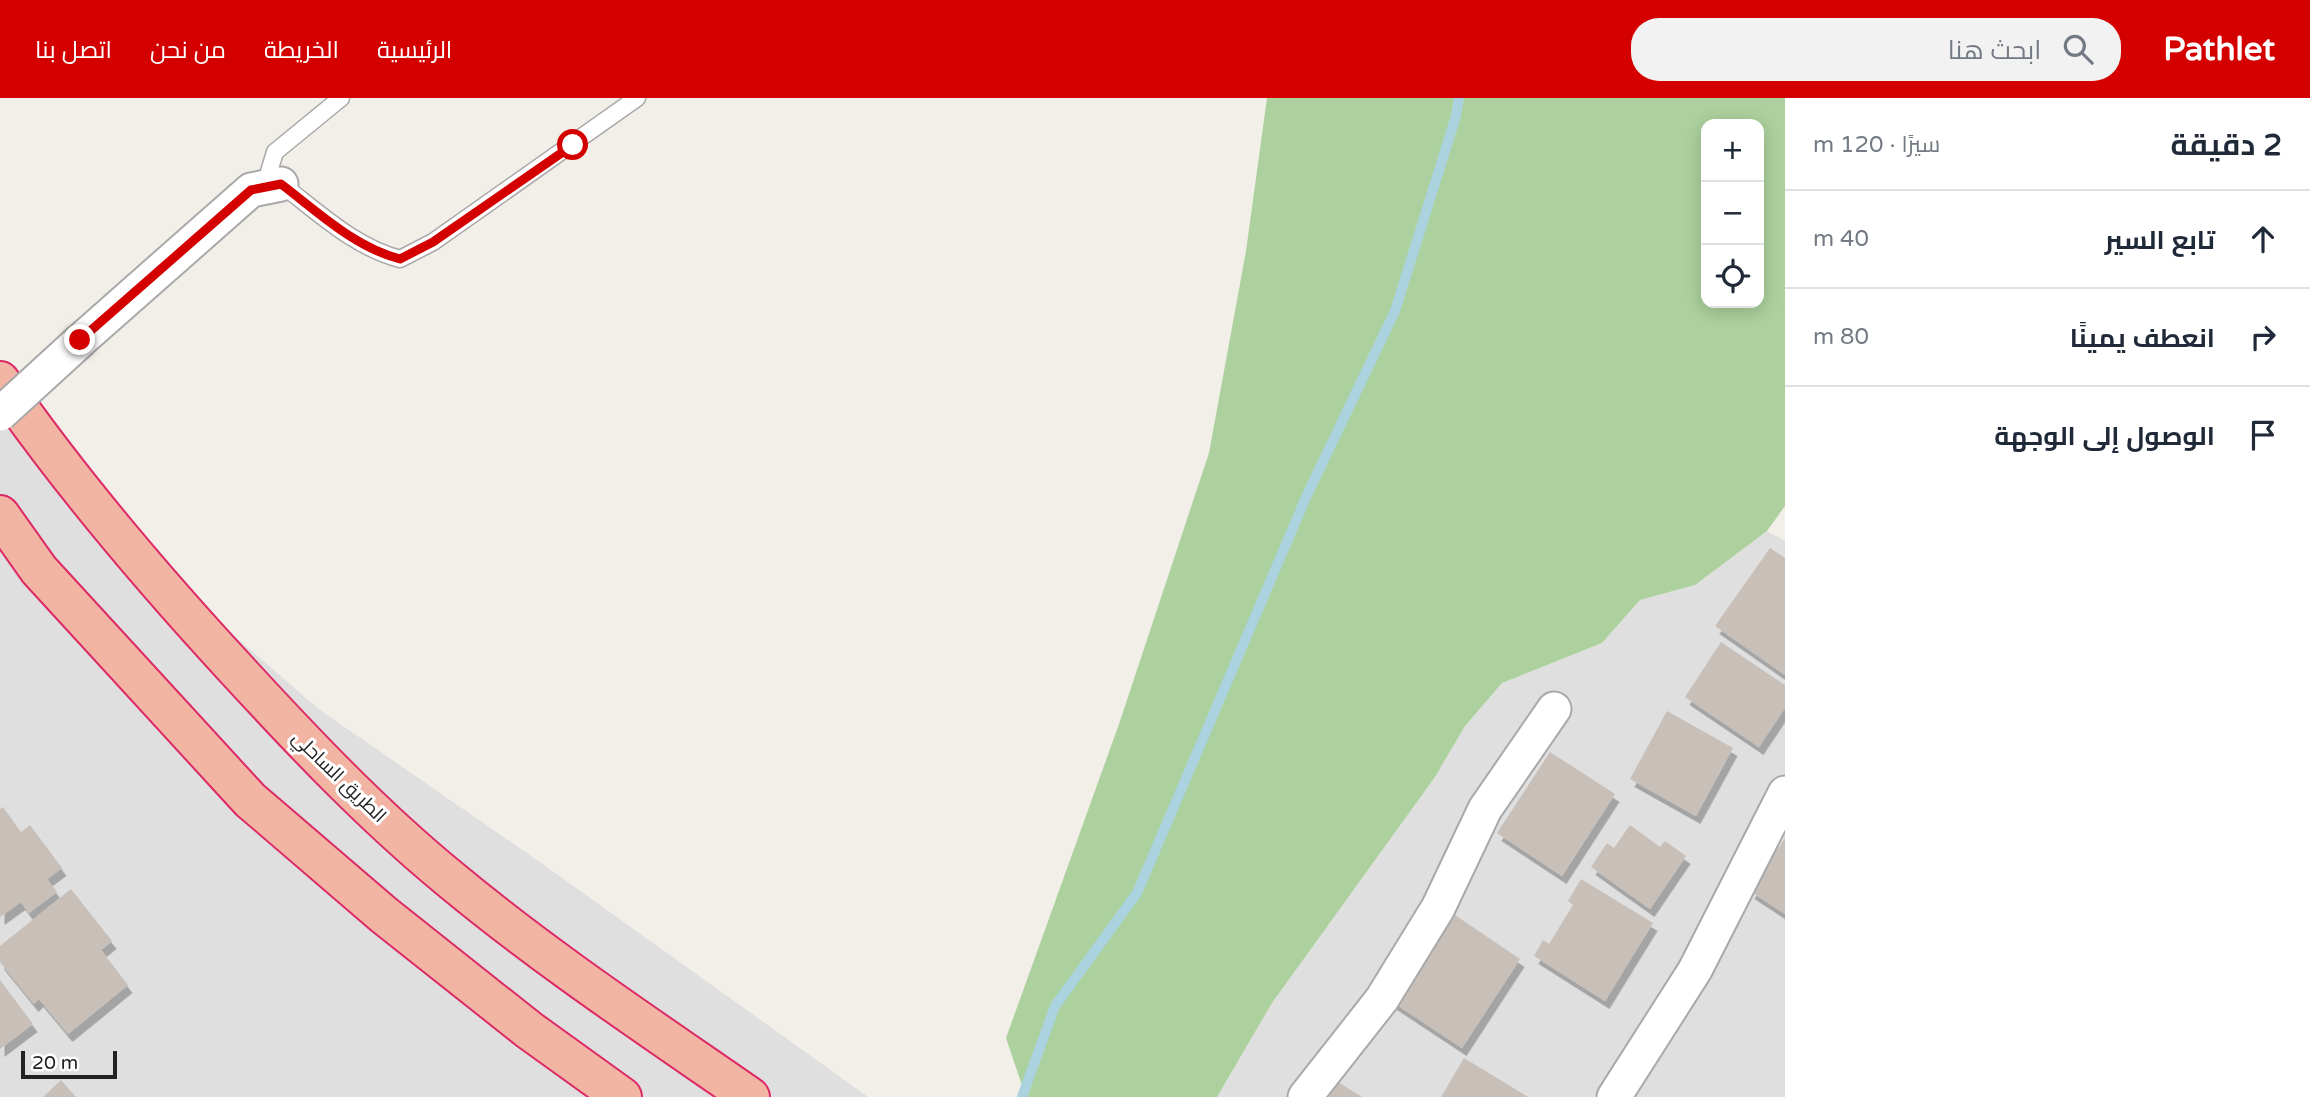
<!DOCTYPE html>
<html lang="ar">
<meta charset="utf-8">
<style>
:root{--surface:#fff;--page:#f2f2f3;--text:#1f2937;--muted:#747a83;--line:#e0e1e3;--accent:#d40000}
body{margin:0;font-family:"Varela Round",Cairo,sans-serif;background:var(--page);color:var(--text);direction:rtl}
.controls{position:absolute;right:21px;top:21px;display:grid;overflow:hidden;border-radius:14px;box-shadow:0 4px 18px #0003}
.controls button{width:63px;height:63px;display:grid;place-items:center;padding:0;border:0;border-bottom:2px solid var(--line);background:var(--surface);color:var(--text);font:35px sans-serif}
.scale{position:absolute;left:21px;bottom:18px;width:96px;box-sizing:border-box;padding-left:7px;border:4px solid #222;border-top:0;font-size:19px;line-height:24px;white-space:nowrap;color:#222;-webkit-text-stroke:5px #fff;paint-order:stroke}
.stop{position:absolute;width:21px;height:21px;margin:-16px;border:5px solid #d40000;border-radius:50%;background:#fff}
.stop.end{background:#d40000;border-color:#fff;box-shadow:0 2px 7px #0008}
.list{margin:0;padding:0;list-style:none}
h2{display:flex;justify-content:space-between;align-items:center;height:91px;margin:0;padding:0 28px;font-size:30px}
h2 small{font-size:23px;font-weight:400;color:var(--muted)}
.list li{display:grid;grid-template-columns:46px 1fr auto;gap:21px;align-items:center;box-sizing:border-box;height:98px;padding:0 28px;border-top:2px solid var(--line)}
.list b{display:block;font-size:26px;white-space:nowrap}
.list em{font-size:23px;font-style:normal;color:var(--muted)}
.icon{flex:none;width:38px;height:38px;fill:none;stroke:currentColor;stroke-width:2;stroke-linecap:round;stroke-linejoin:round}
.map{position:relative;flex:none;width:1785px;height:999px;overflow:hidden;direction:ltr}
header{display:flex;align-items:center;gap:42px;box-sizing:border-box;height:98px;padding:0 35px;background:var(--accent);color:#fff}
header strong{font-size:33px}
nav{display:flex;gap:38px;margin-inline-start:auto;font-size:24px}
.search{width:490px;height:63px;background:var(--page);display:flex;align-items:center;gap:18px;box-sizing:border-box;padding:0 24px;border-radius:28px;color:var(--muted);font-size:26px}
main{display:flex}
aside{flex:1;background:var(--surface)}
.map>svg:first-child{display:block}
</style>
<header>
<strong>Pathlet</strong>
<div class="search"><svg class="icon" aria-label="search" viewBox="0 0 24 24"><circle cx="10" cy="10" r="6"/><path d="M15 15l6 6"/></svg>ابحث هنا</div>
<nav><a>الرئيسية</a><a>الخريطة</a><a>من نحن</a><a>اتصل بنا</a></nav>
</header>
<main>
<aside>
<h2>2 دقيقة<small>سيرًا · 120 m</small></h2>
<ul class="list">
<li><svg class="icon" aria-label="ahead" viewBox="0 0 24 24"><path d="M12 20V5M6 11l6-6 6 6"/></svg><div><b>تابع السير</b></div><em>40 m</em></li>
<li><svg class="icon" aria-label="right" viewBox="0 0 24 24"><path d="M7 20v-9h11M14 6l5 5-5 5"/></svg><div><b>انعطف يمينًا</b></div><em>80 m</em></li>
<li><svg class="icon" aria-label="arrive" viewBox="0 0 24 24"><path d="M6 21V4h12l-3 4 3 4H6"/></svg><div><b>الوصول إلى الوجهة</b></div></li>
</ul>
</aside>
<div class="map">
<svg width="1785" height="999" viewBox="0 0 1785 999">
<defs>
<filter id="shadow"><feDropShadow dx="4.5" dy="8" stdDeviation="0" flood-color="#0004"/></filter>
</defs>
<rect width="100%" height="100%" fill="#f2efe9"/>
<g fill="#e0dfdf">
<path d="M0,312l150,153 170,147 227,157 321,230h-868z"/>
<path d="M1767,433l18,10v556h-568l55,-94 163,-226 30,-51 37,-43 100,-40 38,-43 55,-15z"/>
</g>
<path fill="#add19e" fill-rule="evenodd" d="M1267,0h518v408l-18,25 -72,54 -55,15 -38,43 -100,40 -37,43 -30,51 -163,226 -55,94h-191l-20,-59 113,-314 90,-271 37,-202zM1706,26h53v179h-53z"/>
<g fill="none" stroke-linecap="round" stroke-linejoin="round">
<path stroke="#aad3df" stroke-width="10" d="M1022,999l33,-91 82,-113 170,-398 88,-184 61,-195 3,-18"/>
</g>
<g fill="#c7bfb8" filter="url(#shadow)">
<path d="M1770,450l15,10v117l-70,-49z"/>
<path d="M1721,544l64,43v23l-26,39 -74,-50z"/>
<path d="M1667,613l66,37 -37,68 -66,-37z"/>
<path d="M1550,654l65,42 -53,82 -65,-43z"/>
<path d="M3,709l18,25 9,-7 32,43 -15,11 10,13 -28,21 -8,-11 -21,15v-108z"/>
<path d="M1630,727l30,22 5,-6 21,15 -36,53 -59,-42 16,-24 7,5z"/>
<path d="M1785,740v76l-35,-23z"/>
<path d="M1581,781l72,44 -48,78 -71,-45 9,-16 6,4 24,-39 -5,-4z"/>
<path d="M71,791l41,52 -11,9 27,35 -60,49 -29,-35 -5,5 -34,-42v-16z"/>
<path d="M1449,813l71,48 -58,89 -71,-47z"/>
<path d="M0,882l33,44 -33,25z"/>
<path d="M1464,960l64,39h-87z"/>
<path d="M61,982l15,17h-33z"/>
<path d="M1338,984l24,15h-33z"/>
</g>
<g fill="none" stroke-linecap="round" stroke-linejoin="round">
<defs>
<g id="service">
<path d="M281,86c37,28 73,63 119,75l33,-17 204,-144"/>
<path d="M265,87l10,-33 66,-54"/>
</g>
<g id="minor">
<path d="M81,242l170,-150 30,-6"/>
<path d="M1305,999l77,-98 56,-91 47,-99 69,-100"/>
<path d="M1614,999l81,-127 90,-177"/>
</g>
<g id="trunk">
<path d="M0,283c70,101 151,196 235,287 68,74 137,147 215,211 95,79 199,148 300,218"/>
<path d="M0,417l39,55 211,230 134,115 145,115 93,67"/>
</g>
</defs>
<use href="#service" stroke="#a9a9a9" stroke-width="19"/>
<use href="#minor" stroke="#a9a9a9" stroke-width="37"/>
<use href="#trunk" stroke="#dc2a67" stroke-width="42"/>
<use href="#service" stroke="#fff" stroke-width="16"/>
<use href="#minor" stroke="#fff" stroke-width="33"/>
<use href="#trunk" stroke="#f2b4a3" stroke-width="38"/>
<defs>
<path id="minor-bridge" d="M0,316l81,-74"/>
</defs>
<use href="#minor-bridge" stroke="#a9a9a9" stroke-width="37" stroke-linecap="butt"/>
<use href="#minor-bridge" stroke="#fff" stroke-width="33"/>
</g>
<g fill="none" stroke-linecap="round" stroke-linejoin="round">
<path stroke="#d40000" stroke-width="9" d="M80,242l171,-150 30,-6c37,28 73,63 119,75l33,-17 140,-97"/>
</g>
<g text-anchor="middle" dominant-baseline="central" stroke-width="6" stroke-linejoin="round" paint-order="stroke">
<g font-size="19" fill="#222" stroke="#fff">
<text transform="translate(339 679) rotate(44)">الطريق الساحلي</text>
</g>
</g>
</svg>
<div class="controls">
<button>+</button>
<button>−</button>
<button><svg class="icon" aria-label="locate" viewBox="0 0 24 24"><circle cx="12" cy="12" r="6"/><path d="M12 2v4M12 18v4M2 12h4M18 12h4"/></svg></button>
</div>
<div class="scale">20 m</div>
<div class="stop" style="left:573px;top:47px"></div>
<div class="stop end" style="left:80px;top:242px"></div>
</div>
</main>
